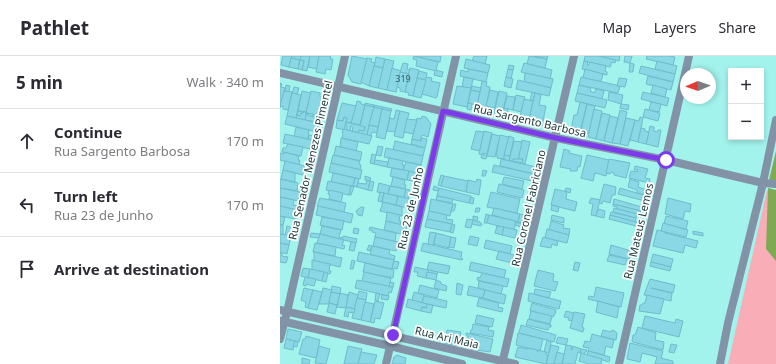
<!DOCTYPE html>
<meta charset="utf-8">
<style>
:root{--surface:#fff;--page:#f2f2f3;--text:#2b2b33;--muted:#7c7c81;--line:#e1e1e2}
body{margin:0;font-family:"Noto Sans",sans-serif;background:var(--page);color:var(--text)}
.controls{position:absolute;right:12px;top:12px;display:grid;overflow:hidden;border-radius:0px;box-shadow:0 2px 6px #0003}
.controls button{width:36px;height:36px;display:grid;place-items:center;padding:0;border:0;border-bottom:1px solid var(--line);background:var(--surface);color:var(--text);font:20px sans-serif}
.compass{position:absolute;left:400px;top:12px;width:36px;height:36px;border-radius:50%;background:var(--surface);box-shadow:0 2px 6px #0003;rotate:268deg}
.stop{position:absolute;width:12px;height:12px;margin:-9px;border:3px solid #7c3aed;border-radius:50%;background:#fff}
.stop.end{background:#7c3aed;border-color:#fff;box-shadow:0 1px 4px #0008}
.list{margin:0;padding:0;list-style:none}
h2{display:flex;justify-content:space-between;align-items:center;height:52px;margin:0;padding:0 16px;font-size:17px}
h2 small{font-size:13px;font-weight:400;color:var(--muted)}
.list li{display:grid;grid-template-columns:26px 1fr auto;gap:12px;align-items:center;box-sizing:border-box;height:64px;padding:0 16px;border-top:1px solid var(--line)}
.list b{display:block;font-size:15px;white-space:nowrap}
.list p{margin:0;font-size:13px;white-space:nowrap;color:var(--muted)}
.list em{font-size:13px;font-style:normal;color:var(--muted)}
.icon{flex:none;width:22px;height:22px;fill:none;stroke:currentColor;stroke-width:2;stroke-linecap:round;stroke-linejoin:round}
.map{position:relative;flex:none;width:496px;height:308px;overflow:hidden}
header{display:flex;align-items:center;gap:24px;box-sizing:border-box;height:56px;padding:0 20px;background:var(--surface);border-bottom:1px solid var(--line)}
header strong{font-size:19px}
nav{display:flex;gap:22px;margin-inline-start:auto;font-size:14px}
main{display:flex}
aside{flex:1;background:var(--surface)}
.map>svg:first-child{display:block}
</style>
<header>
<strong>Pathlet</strong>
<nav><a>Map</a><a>Layers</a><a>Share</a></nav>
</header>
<main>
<aside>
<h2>5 min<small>Walk · 340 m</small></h2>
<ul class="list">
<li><svg class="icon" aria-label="ahead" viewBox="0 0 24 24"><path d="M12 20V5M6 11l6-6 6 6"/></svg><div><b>Continue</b><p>Rua Sargento Barbosa</p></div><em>170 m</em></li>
<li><svg class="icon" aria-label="left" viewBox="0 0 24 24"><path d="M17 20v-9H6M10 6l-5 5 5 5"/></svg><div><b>Turn left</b><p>Rua 23 de Junho</p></div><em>170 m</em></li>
<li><svg class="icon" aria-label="arrive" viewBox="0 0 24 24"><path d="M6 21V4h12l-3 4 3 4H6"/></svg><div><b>Arrive at destination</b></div></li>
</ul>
</aside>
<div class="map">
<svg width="496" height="308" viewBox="0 0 496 308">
<rect width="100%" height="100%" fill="#a3f3ed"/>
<path fill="#f8adb7" d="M487,134l9,2v172h-48z"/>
<g fill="#80a953">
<path d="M496,95v30l-7,-1z"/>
<path d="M488,132l8,2v71l-10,-12z"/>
</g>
<g fill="#8ad7e5" stroke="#6fbcca">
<path d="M3,0h9l-3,11 -8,-2z"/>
<path d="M12,0h9l-1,4 -9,-2z"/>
<path d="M21,0h9l-3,15 -5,-1 2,-9 -4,-1z"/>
<path d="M30,0h9l-2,13 -9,-2z"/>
<path d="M39,0h12l-1,3h3l-2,11 -5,-1 -1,5 -9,-2z"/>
<path d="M72,0l15,3 -6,25 -9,-2 -4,-7z"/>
<path d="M134,0l24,6 -2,9 -20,-5 1,-6 -4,-1z"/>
<path d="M134,0h27l-1,6z"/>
<path d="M194,0h13l-2,8 -13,-3z"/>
<path d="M249,0l18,3 -2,9 -18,-4z"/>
<path d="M254,0h14l-1,3z"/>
<path d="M305,0h14l17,4 -1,3 -3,-1 -2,5 -26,-6z"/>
<path d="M319,0h21l-1,5z"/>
<path d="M345,0h7l-2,7 -6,-1z"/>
<path d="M367,0h23l5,1 -2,8 -27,-6z"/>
<path d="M96,1l9,2 -2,9 -9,-2z"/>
<path d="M11,2l9,2 -2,9 -9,-2z"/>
<path d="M87,2l5,1 -1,3 4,1 -6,23 -8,-4z"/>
<path d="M105,3l9,2 -7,29 -9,-2z"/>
<path d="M186,3l24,6 -2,8 -24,-5z"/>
<path d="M20,4l4,1 -2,9 -4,-1z"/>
<path d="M304,5l4,1 -1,3h2l1,-3 16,4 -1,5 2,1v3l-25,-6z"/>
<path d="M377,5l20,5 -2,8 -20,-5z"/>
<path d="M123,7l5,1 -1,5 3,1 -1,4 -9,-2z"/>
<path d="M244,7l28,7 -2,9 -29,-7z"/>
<path d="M350,7l4,1 -1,8h-4z"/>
<path d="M229,9l5,1 -1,4 -5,-1z"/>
<path d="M94,10l9,2 -5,20 -9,-2z"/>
<path d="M361,10l34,8 -2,8 -34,-9z"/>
<path d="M112,12l9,3 -5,21 -9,-2z"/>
<path d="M130,12l9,2 -6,26 -5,-1 1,-2 -4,-1z"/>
<path d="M188,13l20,4 -2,9 -26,-6 1,-6 7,2z"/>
<path d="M228,13l5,1 -2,9 -5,-2z"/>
<path d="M305,13l18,5 -2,8 -18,-4z"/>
<path d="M155,14l8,2 -1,5 -8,-2z"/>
<path d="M139,15l8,2 -1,7 -9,-2z"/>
<path d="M120,16l9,2 -4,18 -5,-1v-3l-3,-1z"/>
<path d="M245,17l28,6 -2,9 -27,-6z"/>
<path d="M368,20l25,6 -2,8 -25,-6z"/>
<path d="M146,21l6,1 -1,3 9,2 -3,14 -1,1 -14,-4z"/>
<path d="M184,21l9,2 -2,9 -9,-1z"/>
<path d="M226,21l7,2 -2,9 -7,-2z"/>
<path d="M301,21l39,9 -2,7 -39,-8z"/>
<path d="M137,22l9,2 -5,18 -8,-2z"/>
<path d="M339,22l8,1 -2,8 -8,-1z"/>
<path d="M238,24l33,8 -2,8 -33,-7z"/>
<path d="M202,25l5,1 -1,4 4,1 -5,26 -9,-2z"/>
<path d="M0,27l2,1 -1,3 4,1 -5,20z"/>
<path d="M6,29l4,1 -1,6 -4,-1z"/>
<path d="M299,29l12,3 -1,3 4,2 2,-4 8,2 -2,8 -25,-6z"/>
<path d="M373,29l14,4 -2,8 -14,-4z"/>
<path d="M177,30l14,2 -4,19 -14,-3z"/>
<path d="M192,30l9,2 -1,4 -9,-2z"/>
<path d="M14,31l5,1 -2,7 -5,-2z"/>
<path d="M191,34l9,2 -3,13 -9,-2z"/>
<path d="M210,34l8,2 -3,16 -9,-2z"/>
<path d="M4,35l8,1 -4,18 -5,-1v-3h-3z"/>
<path d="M22,35l9,2 -5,19 -8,-1z"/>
<path d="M31,35l9,2v4l4,1 -5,25 -14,-3 1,-6 7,3v-3l-7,-1z"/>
<path d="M219,35l8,2 -5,22 -8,-2z"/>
<path d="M252,36l3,1 -2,8 -3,-1z"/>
<path d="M329,36l14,3 -2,9 -13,-4z"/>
<path d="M363,36l26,6 -2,8 -26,-7z"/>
<path d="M12,37l9,2 -5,23 -9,-2z"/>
<path d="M255,37l6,2 -2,10 7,1 -4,20 -14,-3z"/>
<path d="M297,37l30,7 -2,8 -30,-7z"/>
<path d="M236,39l9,2 -4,15 -8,-2z"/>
<path d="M227,40l8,1 -2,13 -9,-2z"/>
<path d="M244,43l9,2 -5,22 -9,-2z"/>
<path d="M77,45l4,1v2l4,1 -5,20 -9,-2z"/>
<path d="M300,46l7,2 -7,28 -9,-2 3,-15h3z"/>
<path d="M371,46l10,2 -2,8 -10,-2z"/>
<path d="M62,47l14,3 -5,17 -5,-1 1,-4 -3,-1 -1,4 -6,-1z"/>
<path d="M85,47l9,2v2l-9,-2z"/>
<path d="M188,47l4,1 -1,6 -4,-1z"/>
<path d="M307,48l8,2 -6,27h-2l-1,4 -6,-2z"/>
<path d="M341,48l8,1 -1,5 -8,-2z"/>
<path d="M85,49l9,2 -7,28 -9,-2 1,-3 5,1 1,-4 -5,-1z"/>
<path d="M94,49l9,2 -1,2 -8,-2z"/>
<path d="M206,50l4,1 -1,7 -4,-1z"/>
<path d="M94,51l8,2 -4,18 -9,-2z"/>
<path d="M103,51l9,2 -1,2 -9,-2z"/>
<path d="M224,52l4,1 -2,9 -4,-1z"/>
<path d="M102,53l9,2 -6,28 -9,-2z"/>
<path d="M314,53l8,2 -6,28 -8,-2z"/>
<path d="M365,53l15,4 -2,8 -15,-4z"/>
<path d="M116,54l4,1 -5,21 -8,-1 3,-13 4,1z"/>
<path d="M340,54l7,2 -7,32 -8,-1z"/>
<path d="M18,55l6,1 -1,1h-2l-1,3 -3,-1z"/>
<path d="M120,55l9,2 -6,25 -9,-2z"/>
<path d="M24,56h2l-1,8 -9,-2 1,-3 3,1 1,-3h2z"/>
<path d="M26,57l7,1v3l-3,-1z"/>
<path d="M322,57l8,2 -6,26 -8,-2z"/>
<path d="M7,60l32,7 -2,9 -32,-8z"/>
<path d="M142,60l4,1 5,7 -3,13 -6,-2 -2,6 -8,-2 5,-21 4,1z"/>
<path d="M330,60l8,2 -6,25 -8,-2z"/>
<path d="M64,61l3,1 -3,12 -8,-2 1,-8 6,1z"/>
<path d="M360,61l3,1 -5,24 -8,-2 5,-20 4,1z"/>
<path d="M346,62l9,2 -7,26 -8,-2z"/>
<path d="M127,63l10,1 -4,14 -9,-2z"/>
<path d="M66,66l19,5 -1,4 -5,-1 -1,3 -6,-2 1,-4 -2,-1 -1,5 -4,-1z"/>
<path d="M89,69l9,2 -1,6 -5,-1 -1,4 -4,-1z"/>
<path d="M370,70l4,1v4l3,1 1,-2h3l-3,17 -12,-3z"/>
<path d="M16,71l13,3 -1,9 -14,-3z"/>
<path d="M361,72l4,1v2l4,1 -3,12 -8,-2z"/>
<path d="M63,73l29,7 -3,8 -27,-6 1,-5h-1z"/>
<path d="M196,75l8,1 -4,19 -9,-2z"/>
<path d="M204,75l8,2 -5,21 -4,-1v2l-4,-1z"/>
<path d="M5,78l27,6 -2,9 -27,-6z"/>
<path d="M212,78l8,2 -5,21 -8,-1z"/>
<path d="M29,79l7,1 -1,5 -7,-2z"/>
<path d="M220,79l9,2 -5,22 -7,-1 1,-2h-2z"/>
<path d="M229,80l5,2 -4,18 -6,-1z"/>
<path d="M61,82l17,4 -2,9 -16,-4z"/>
<path d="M142,82l5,1 -2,9 -14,-4 1,-5 9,2z"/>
<path d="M242,84l8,2 -5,22 -3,-1 1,-4h-5z"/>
<path d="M115,85l30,7 -2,8 -30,-6z"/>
<path d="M234,85l8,1 -4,18 -5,-1 -1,2h-3z"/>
<path d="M8,88l15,3 -2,9 -19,-4 1,-4h3z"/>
<path d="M56,90l26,6 -2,9 -26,-6z"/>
<path d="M98,90l5,1 -2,9 -5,-1z"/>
<path d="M106,92l37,8 -2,9 -37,-8z"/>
<path d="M284,93l6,2 -1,2 13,3 -2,11 -2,-1 -1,5h-7l1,-2 -11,-2z"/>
<path d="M4,96l15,4 -1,4h2l-1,5 -19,-5v-7l4,1z"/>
<path d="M92,98l4,1 -2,9 -4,-1z"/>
<path d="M202,98l5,2 -1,3 -5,-1z"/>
<path d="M53,99l27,6 -1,3 2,1 -1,5 -29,-7z"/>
<path d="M224,99l6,1 -1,5 -5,-2z"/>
<path d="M307,99l22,5 -3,16 -11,-3 -2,8 -12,-3z"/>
<path d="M109,102l14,3 -1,4h2l-1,5 -16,-3z"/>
<path d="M221,103l35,8 -2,7 -34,-8z"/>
<path d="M233,103h10l-1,4 -10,-2z"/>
<path d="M329,103l21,4 -4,15 -12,-3v-2l-3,-1 -1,2 -4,-1z"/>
<path d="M95,104l13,2 -1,5 -13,-3z"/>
<path d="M5,105l20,5 -2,9 -20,-5z"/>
<path d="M126,106l15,3 -2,9 -16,-4z"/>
<path d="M51,107l31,7 -2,9 -31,-7z"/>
<path d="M214,109l40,9 -2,7 -40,-9z"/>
<path d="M355,110l13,3 -3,9 5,1 -1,4 -20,-5 2,-7 6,1 1,-2h-4z"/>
<path d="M112,112l17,3 -2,9 -17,-4z"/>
<path d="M3,114l12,3v9l-14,-3z"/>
<path d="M203,114l4,1 -2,5h-3z"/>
<path d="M129,115l10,3 -1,5 -4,-1 -1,3 -6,-1z"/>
<path d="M53,117l22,5 -2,8 -22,-4z"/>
<path d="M161,119l3,1 -3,10 -3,-1z"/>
<path d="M85,120l6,2 -1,3 -5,-1z"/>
<path d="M164,120l24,5 -2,11 -25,-6z"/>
<path d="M113,121l12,3 -1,5h2l-1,4 -14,-3z"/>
<path d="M224,121l20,4 -2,8 -20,-5z"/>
<path d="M75,122l4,1 -2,8 -4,-1z"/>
<path d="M0,123l18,4 -1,8 -17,-3z"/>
<path d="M197,123l4,1 -2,15 -13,-3 2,-12 8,2z"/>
<path d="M350,123l9,3 -1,5 9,3 -1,5 -9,-2v-3l-9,-3z"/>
<path d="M87,124l3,1 -2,9 -11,-3 1,-4 8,1z"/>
<path d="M48,125l23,5 -2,9 -23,-5z"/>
<path d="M90,125l4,1 -2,9 -4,-1z"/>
<path d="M99,127l11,3 -2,8 -11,-2z"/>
<path d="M219,128l25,6 -2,8 -25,-6z"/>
<path d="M324,128l12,3 -1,8h-3l-2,8 -7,-2 -1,3 -3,-1z"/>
<path d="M71,130l3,1 -3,8h-2z"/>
<path d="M110,130l16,3 -2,9 -16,-4z"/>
<path d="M154,130l5,2 -1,3 -5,-1z"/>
<path d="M0,132l20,4 -2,9 -18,-4z"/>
<path d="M159,132l32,8 -2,7 -32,-7z"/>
<path d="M286,132l5,1 -1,4 -5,-2z"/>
<path d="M340,132l27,8 -2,5 -27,-7z"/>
<path d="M126,133l4,1 -2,9 -4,-1z"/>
<path d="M275,133l12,3 -1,7 11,3 -2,9 -24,-6z"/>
<path d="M49,134l14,3 -2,9 -12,-3 1,-4 -2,-1z"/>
<path d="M100,136l4,1 -2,9 -4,-1z"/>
<path d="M211,136l29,7 -3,14 -30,-6z"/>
<path d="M104,137l14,3 -2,9 -14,-3z"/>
<path d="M118,140l12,3 -2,9 -12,-3z"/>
<path d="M157,140l16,3 -1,4 -16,-3z"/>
<path d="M0,141l14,3 -1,5 5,1 -1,4 -17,-4z"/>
<path d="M191,141l3,1 -1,6 -4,-1z"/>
<path d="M40,142l26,5 -2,9 -27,-6z"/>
<path d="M311,142l9,2 -4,16 -5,-1 2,-11 -4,-1z"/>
<path d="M388,142l23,6 -1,8 -5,-1 -2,8 -18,-5z"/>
<path d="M151,143l22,5 -3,12 -21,-5z"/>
<path d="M334,143l28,8 -1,4 -28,-7z"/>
<path d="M103,146l19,5v9l-22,-5z"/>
<path d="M173,148h3l-2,7h-3z"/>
<path d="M333,148l28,7 -1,4 -23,-6v-2l-4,-1z"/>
<path d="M272,149l7,2 -1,5 -7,-2z"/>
<path d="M0,150l17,4 -2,9 -15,-3z"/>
<path d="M38,150l35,8 -2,9 -35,-8z"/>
<path d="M81,151h3l-2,9 -4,-1 -2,-4z"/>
<path d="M196,152h4l-1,4h-4z"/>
<path d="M214,152l26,6 -2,8 -26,-7z"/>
<path d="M334,152l23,6 -1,4 -23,-6z"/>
<path d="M318,153l7,2 -1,7 -8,-2z"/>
<path d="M149,155l18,4 -1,4 7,1 -1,4 -25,-5z"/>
<path d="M107,156l13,3 -1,6h2l-1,4 -14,-4z"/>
<path d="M331,156l25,6 -1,4 -25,-7z"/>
<path d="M206,158l3,1 -2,8h-3z"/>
<path d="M240,158l4,1 -2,8 -4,-1z"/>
<path d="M209,159l27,6 -2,9 -27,-7z"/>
<path d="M272,159l12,3v5l-13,-3z"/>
<path d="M330,159l30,8v4l-31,-8z"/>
<path d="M0,160l5,1 -2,8h-3z"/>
<path d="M193,160l5,1 -1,4 -4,-1z"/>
<path d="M386,160l22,5 -2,8 -22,-5z"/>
<path d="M42,161l22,4 -2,9 -22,-5z"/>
<path d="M147,163l25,5 -2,8 -25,-5z"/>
<path d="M187,163l6,1 -2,8 -6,-1z"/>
<path d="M193,164l7,2v1l2,1 -1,2 -9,-2z"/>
<path d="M106,165l21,5 -2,9 -21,-5z"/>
<path d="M271,165l13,4 -1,3 7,1 -1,6 -20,-5z"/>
<path d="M235,166l7,2 -1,3 -6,-2z"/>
<path d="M383,167l25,7 -2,7 -25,-6z"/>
<path d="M172,168l3,1 -2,8 -3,-1z"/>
<path d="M0,169h3v10l-3,-1z"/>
<path d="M7,170l7,2 -2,9 -7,-2z"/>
<path d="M42,170l19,4 -2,7 4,1v-2l14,3 -1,4 -36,-9z"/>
<path d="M217,170l7,1 -2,8 -7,-2z"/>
<path d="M90,171l26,6 -1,9 -20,-5 1,-4 -4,-1v-2h-3z"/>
<path d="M224,171l13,3 -2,8 -13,-3z"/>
<path d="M74,172l5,1 -1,5 -5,-1z"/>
<path d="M267,173l22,6 -2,8 -22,-5z"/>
<path d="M377,174l8,2v1l33,8 -2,7 -11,-3 -2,8 -30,-7z"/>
<path d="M413,175l10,2v3l-10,-2z"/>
<path d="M150,176l6,1 -3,13 -5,-2z"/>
<path d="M31,177l9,1 -1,4 -9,-1z"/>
<path d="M156,177l15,4 -2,11 -15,-4z"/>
<path d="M0,178l11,2 -2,9 -9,-2z"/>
<path d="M40,178l24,6 -2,5 3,1 -1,3 -27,-6z"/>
<path d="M190,180l9,2 -2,8 -9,-2z"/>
<path d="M95,181l23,5 -2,9 -23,-5z"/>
<path d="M171,181l5,1 -2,10 -5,-1z"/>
<path d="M263,181l15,4 -1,5 -5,-2 -1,4 -11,-2z"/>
<path d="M206,184l26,6 -2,8 -26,-6z"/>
<path d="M71,186l5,1 -2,8 -5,-1z"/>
<path d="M0,187l9,2 -2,9 -7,-2z"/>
<path d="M35,187l21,4 -1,9 -22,-4z"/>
<path d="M143,187l39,9 -1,6 2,1 -1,1 -41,-9z"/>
<path d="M89,189l3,1 -2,5 -3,-1z"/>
<path d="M331,189l20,6 -2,8 -20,-5z"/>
<path d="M92,190l18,4 -1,4 6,2 -1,4 -24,-5z"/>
<path d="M219,195l15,4 -2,8 -16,-4z"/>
<path d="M0,196l2,1v3l6,1 -2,6 -6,-1z"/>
<path d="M34,196l28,6 -2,9 -26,-6z"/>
<path d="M79,196l35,8 -2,9 -35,-8z"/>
<path d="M373,198l20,5 -2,8 -20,-5z"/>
<path d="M329,199l18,4 -2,6 -18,-4z"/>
<path d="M32,204l18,4 -1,7h2l-1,3 -18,-4z"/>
<path d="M72,204l3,1 -2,8h-3z"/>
<path d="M114,205l5,1 -2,7 -5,-1z"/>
<path d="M149,206l21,4 -2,8 -21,-4z"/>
<path d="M191,206l35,8 -2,8 -35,-8z"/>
<path d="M295,206l5,1 -2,8 -5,-1z"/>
<path d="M371,206l20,5 -1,4 -20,-5z"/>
<path d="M85,207l29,7 -1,8 -30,-6z"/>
<path d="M135,211l23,5 -1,2 -10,-2 -1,6 -9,-2 1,-4h-4z"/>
<path d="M23,212l7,1 -2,9 -7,-2z"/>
<path d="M30,213l14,3 -2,9 -14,-3z"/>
<path d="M258,214l16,4 -1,7 5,1 -3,9 -21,-5z"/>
<path d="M44,216l4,1 -2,9 -4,-1z"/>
<path d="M84,216l27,6 -2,9 -27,-6z"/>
<path d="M147,216l10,2 -1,6 -10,-2z"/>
<path d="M202,217l27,6 -2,8 -30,-7 1,-3 2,1z"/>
<path d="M25,221l11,2 -2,7 -8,-2v2l-3,-1z"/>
<path d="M370,223l25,6 -2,8 -22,-5 21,5 -1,8 -27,-6z"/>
<path d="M77,224l36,7 -2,6 -2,-1 -1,4 -33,-8z"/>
<path d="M156,224l5,2v2l6,2 -1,5 -12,-3z"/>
<path d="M199,225l24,5 -2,8 -23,-6z"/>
<path d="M110,226l4,1 -1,4h-4z"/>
<path d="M177,227l6,2 -2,10 -5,-1z"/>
<path d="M140,229l19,5 -2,8 -19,-5z"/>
<path d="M52,230l9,2 -1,6 -9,-2z"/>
<path d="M189,230l16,4 -2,8 -16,-3z"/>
<path d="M316,231l28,6 -3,14 -33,-8 1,-3 5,1z"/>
<path d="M24,232l9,2 -5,18 -3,-1 1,-5 -5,-2z"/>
<path d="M43,232l9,2 -3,14h-10z"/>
<path d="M255,233l16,3 -2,6 -15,-4z"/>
<path d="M33,234l9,2 -5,18 -9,-2z"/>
<path d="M205,234l21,5 -2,9 -21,-6z"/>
<path d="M79,235l8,2 -1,7 -9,-2z"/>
<path d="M51,236l9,2 -3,11 -8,-2z"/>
<path d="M69,236l9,3 -3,14 -9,-2z"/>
<path d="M134,236l10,3 -2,8 -10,-3z"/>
<path d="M60,237l8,2 -2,13 -9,-1z"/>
<path d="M96,237l4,1 -2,7 -3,-1z"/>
<path d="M249,237l32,8 -2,8 -31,-8z"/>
<path d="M102,239l7,1 -1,4 -7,-1z"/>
<path d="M367,239l17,4 -4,15 -21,-3 1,-6h2l1,-2h2z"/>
<path d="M144,240l23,5 -1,7 -24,-5z"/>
<path d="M77,242l9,2 -5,20 -9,-2z"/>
<path d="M199,242l20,5 -1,4 5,1 -1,4 -25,-6z"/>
<path d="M128,243l19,5 -1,4 -4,-1 -1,4 -15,-4z"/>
<path d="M95,245l9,2 -4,16 -5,-1 -1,5 -4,-1z"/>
<path d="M318,245l21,6 -2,11 -21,-6z"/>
<path d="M85,246l9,2 -4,18 -9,-2z"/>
<path d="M49,247l8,2 -2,9 -8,-2z"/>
<path d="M252,247l24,7 -1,4 -2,3 -23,-6z"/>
<path d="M147,248l6,1 -2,8 -10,-2 1,-4 4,1z"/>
<path d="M66,251l9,2 -1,4 -5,-1 -1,5 -4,-1z"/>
<path d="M251,255l21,5 -2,8 -21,-5z"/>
<path d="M286,255l8,2 -2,8 -4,-1 1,-2 -5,-1z"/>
<path d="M294,256l11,2 -3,13 2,1 -1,4 -13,-4z"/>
<path d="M197,259l17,4 -2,8 -17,-4z"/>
<path d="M365,260l30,7 1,-4 7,2 -4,16 -37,-9z"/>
<path d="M248,263l23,6v2h-2l-1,3 -22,-5z"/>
<path d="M193,268l16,3 -1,3 6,1 -1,6 -23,-4 1,-3h1z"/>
<path d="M241,269l35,10 -2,7 -35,-9z"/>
<path d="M358,271l18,6 -1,7 9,2 -1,8 -30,-8 -1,-1 1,-6h2z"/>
<path d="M8,273l14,3 -3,10 -13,-3z"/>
<path d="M167,274l14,2 -3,14 -14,-3z"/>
<path d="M323,274l8,2 1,-2 3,1v1l2,1 -1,7 -15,-4z"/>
<path d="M186,277l27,6 -3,13 -20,-3 1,-5 -4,-1 1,-7 -2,-1z"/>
<path d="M238,277l25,6 -3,12 -24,-6z"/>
<path d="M312,278l22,6 -2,8 -6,-2 -2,9 -16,-4 1,-3 -6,-1 2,-6 5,1z"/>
<path d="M26,280l14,4 -4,18 -17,-4 4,-15h2z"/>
<path d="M278,281l10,2 -2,6 -10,-2z"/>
<path d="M6,283l9,2 -2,9 -9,-2z"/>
<path d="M267,284l4,2 -2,11 -5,-1z"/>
<path d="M15,285l3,1 -1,5 -4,-1z"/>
<path d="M350,287l33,8 -2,7 12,3v3h-18l2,-7 -15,-4 -2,9 -13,-3z"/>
<path d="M391,288l6,1 -3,8 -5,-1z"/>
<path d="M271,289l8,2 -5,17h-8z"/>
<path d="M286,289l6,1 -1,4h1l1,-4 8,3 -1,4 -2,-1 -3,12h-13z"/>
<path d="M39,290l11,3 -4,15 -11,-1z"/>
<path d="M68,290l14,3 -4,15h-14z"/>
<path d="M238,291l10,2v-1l9,2 1,2v-2l8,2v3h2l-2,9 -31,-7z"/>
<path d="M301,293l6,1 -1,2h-1l-1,2 -4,-1z"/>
<path d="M308,295l22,6 -1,5 -22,-7z"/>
<path d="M81,296l16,3 -3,9h-16z"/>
<path d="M277,296l7,2 -2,10h-8z"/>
<path d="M301,297l21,6 -1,5h-12l-10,-3z"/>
<path d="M117,299l9,3 -1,6h-13l2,-7z"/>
<path d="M22,302l8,2 -1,4h-7z"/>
</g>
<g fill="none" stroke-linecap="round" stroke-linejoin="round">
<g stroke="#8293a7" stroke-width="8">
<path d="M0,17l276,65 110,22 97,23 13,1"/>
<path d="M0,254l235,54"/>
<path d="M1,265l109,25 72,18"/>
<path d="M0,283l7,-27 58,-256"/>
<path d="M106,308l70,-308"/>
<path d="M222,308l72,-308"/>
<path d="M339,308l70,-308"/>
<path d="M440,308l8,-41 35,-140 13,-63"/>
</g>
</g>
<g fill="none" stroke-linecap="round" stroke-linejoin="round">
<path stroke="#7c3aed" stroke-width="5" d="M113,279l50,-224 113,27 110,22"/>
</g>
<g text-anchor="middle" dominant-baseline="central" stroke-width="3.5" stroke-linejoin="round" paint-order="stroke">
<g font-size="9" fill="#335f61">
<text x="123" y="22">319</text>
</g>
<g font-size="11" fill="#163735" stroke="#fff">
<text transform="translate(250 64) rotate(13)">Rua Sargento Barbosa</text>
<text transform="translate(30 104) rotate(-77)">Rua Senador Menezes Pimentel</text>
<text transform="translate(130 152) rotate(-77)">Rua 23 de Junho</text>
<text transform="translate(248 152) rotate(-77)">Rua Coronel Fabriciano</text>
<text transform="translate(358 175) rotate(-77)">Rua Mateus Lemos</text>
<text transform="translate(167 281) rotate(13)">Rua Ari Maia</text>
</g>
</g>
</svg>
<div class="controls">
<button>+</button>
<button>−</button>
</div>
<svg class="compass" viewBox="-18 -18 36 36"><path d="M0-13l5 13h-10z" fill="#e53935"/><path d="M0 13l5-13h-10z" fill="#7c7c81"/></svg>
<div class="stop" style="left:386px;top:104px"></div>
<div class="stop end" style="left:113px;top:279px"></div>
</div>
</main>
